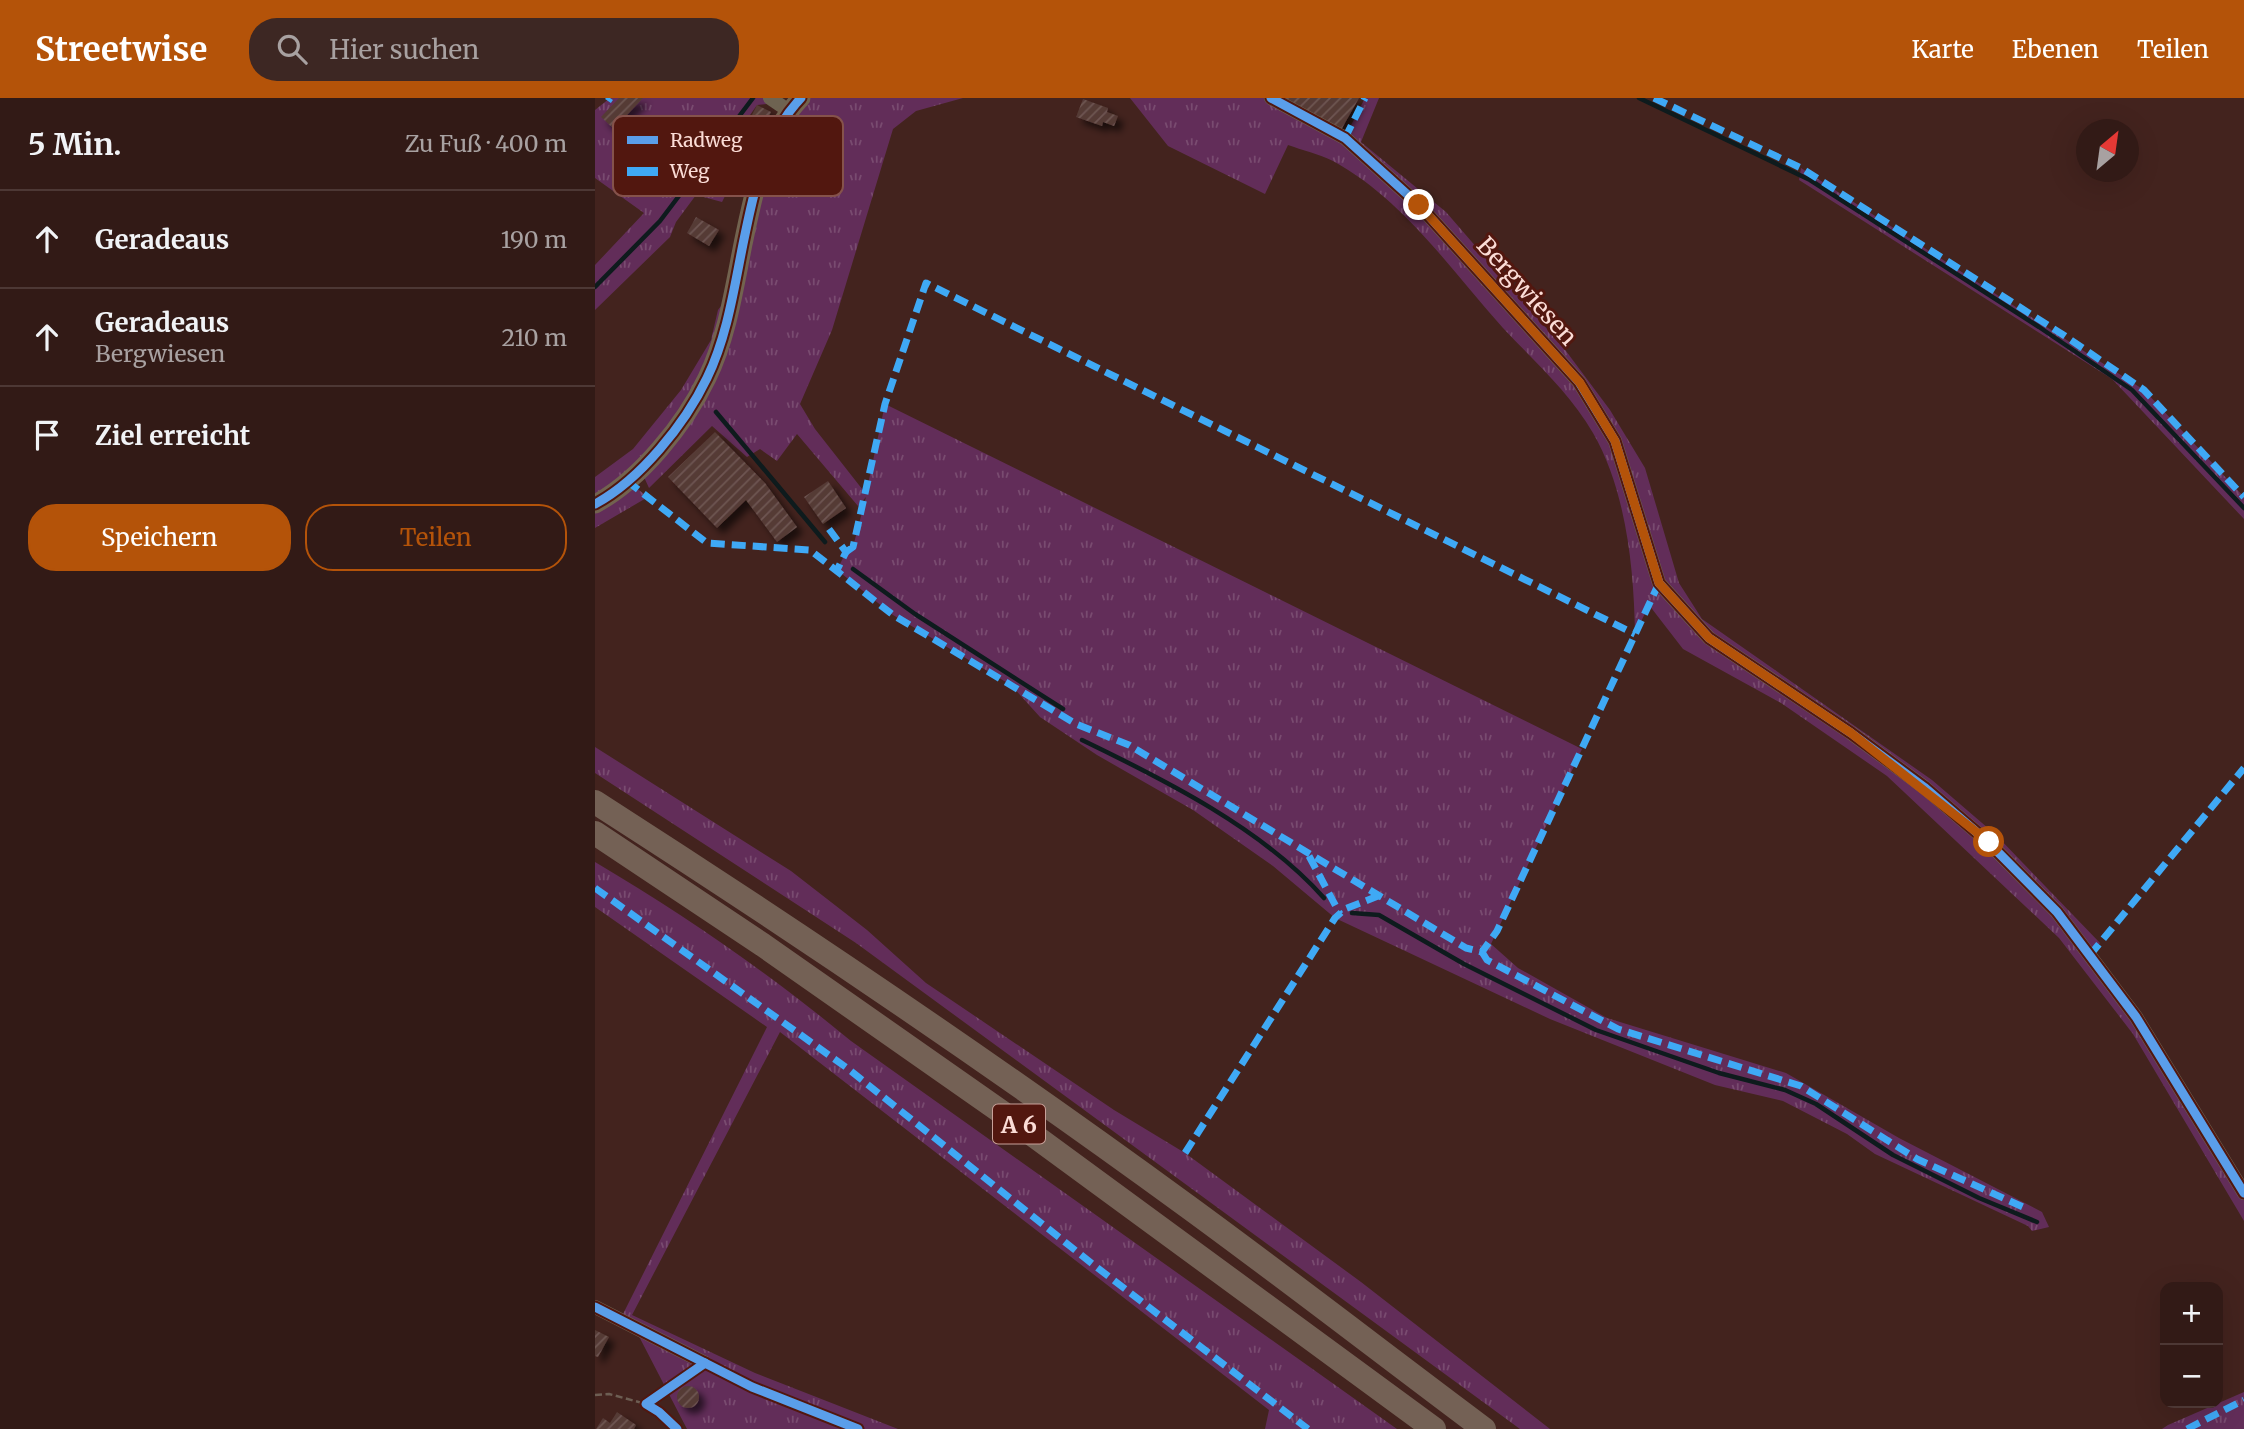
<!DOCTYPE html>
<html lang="de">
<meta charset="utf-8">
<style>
:root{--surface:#321a16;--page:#3d2723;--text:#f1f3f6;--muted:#a8a1a1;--line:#4d3835;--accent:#b45309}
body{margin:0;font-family:Merriweather,serif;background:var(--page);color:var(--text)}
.controls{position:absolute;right:21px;bottom:21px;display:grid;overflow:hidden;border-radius:14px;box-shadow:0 7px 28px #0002}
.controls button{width:63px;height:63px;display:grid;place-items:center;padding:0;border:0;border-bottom:2px solid var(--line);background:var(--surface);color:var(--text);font:35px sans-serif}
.compass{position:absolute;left:1481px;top:21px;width:63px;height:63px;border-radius:50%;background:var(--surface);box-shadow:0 7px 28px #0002;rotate:29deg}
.stop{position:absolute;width:21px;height:21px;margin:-16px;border:5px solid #b45309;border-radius:50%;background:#fff}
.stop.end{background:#b45309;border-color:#fff;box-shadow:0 2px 7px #0008}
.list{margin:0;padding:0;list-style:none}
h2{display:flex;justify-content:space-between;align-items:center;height:91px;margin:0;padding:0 28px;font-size:30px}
h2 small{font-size:23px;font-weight:400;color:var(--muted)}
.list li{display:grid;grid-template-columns:46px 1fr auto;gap:21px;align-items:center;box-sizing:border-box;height:98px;padding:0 28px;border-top:2px solid var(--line)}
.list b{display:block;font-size:26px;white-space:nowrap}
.list p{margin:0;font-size:23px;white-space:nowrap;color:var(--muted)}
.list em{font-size:23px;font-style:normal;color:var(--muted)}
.actions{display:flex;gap:14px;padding:21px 28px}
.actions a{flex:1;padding:16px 0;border:2px solid var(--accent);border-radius:28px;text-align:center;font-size:24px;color:var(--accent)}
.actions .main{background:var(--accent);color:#fff}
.icon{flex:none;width:38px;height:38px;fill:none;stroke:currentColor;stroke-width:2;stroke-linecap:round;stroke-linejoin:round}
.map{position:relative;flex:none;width:1649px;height:1331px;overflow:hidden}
header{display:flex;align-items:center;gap:42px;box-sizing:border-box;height:98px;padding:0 35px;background:var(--accent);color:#fff}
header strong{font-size:33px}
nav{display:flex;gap:38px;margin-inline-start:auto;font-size:24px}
.search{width:490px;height:63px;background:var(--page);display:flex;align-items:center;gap:18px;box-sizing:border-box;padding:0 24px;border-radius:28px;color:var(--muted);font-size:26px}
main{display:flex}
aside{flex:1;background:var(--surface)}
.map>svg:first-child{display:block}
</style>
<header>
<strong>Streetwise</strong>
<div class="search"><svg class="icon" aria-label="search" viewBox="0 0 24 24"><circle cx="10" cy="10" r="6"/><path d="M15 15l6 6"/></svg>Hier suchen</div>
<nav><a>Karte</a><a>Ebenen</a><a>Teilen</a></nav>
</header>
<main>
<aside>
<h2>5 Min.<small>Zu Fuß · 400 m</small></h2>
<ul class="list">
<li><svg class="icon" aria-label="ahead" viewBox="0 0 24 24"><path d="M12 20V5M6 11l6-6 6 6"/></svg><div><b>Geradeaus</b></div><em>190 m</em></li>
<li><svg class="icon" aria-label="ahead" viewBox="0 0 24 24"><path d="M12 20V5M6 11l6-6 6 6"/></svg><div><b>Geradeaus</b><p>Bergwiesen</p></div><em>210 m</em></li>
<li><svg class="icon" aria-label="arrive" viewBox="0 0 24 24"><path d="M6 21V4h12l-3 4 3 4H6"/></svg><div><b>Ziel erreicht</b></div></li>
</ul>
<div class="actions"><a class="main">Speichern</a><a>Teilen</a></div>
</aside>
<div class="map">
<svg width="1649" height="1331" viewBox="0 0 1649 1331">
<defs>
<pattern id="grass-tufts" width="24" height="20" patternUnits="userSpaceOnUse" patternTransform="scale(1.75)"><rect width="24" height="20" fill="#622d59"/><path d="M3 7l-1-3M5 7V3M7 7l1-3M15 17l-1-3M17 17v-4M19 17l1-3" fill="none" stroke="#794b70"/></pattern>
<pattern id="building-hatch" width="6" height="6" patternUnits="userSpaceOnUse" patternTransform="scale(1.75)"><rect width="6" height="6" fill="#553a36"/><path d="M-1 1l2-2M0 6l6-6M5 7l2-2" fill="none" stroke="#6e5652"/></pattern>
<filter id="shadow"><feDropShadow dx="6" dy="6" stdDeviation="3.5" flood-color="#0009"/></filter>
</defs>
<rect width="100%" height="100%" fill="#43231e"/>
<g fill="url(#grass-tufts)">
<path d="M15,0h160l5,5 -18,2 -44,63 14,24 -5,10 -26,-7 -20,27 -6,15 -75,73v-45l49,-52 -49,-35v-68z"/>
<path d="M206,0h162l-47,13 -23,18 -61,201 -32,74 15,25 51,65 19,-90 697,345 -91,195 27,24 89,50 179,55 113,65 143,74 7,15 -17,4 -4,-5 -153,-72 -28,-20 -64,-33 -68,-16 -165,-66 -215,-101 -62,-52 -80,-56 -96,-55 -57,-38 -29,-32 -118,-70 -56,-45 9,-18 7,-5 13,-50 -8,9 -61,-72 -20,27 -17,-12 -13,8 -35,-31 -63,62 -5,-11 -17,4 21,16 -53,31v-51l38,-28 48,-59 30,-50 7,-30 16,-21 18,-87z"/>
<path d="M535,0h141l74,39 20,-39h14l-18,44 85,70 120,139 44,59 35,58 34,115 23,36 230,161 64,55 104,108 -10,13 154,237v28l-111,-187 -74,-96 -172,-162 -106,-73 -98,-54 -34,-44 -14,29c-1,-66 -9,-144 -42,-201 -23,-40 -59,-72 -90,-105 -52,-58 -100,-129 -170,-167 -14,-7 -31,-11 -45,-16l-23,49 -97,-48z"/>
<path d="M1206,70l343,222 100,107v22l-132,-140 -313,-199z"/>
<path d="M0,649l196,124 76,59 59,53 188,127 71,43 176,129 189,147h-30l-664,-486 -261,-170z"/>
<path d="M0,764c91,54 175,112 256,179l546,388h-132l4,-19 -489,-378 -148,283 123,58 143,56h-211l-57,-110 -10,1 147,-293 -172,-120z"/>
<path d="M1649,1294v37h-82l6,-4z"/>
</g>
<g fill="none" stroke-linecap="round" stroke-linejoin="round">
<g stroke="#0e1b1d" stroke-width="4.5">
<path d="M1044,0l171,82 229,147 93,63 112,118"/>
<path d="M0,189l65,-66 93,-123"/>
<path d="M121,314l109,130"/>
<path d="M258,471l62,45 148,95"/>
<path d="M487,642c83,40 181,89 242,158"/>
<path d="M757,815l27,2 85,49 132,66 123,43 66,17 31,14 77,51 86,43 58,24"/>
</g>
</g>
<g fill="url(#building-hatch)" filter="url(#shadow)">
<path d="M24,0h24l-29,31 -13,-12z"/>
<path d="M688,0h76l-18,32z"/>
<path d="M488,1l25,9 -1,4 11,4 -4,10 -11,-4 -1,4 -26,-9z"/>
<path d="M162,7l14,7 -11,22 -14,-7z"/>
<path d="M101,119l23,13 -10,16 -22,-13z"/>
<path d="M120,334l50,51 32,44 -20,15 -31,-42 -29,28 -49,-51z"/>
<path d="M233,383l18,27 -23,16 -19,-27z"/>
<path d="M0,1232l14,7 -11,20 -3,-1z"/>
<circle cx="93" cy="1299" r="11"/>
<path d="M22,1314l19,13 -2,4h-38l7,-11 7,5z"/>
</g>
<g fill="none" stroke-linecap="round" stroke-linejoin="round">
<path stroke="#6d5e53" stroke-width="2.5" stroke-dasharray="7 3.5" stroke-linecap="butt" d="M0,1297l14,-1 37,10"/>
<g stroke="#6e6351" stroke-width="14">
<path d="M175,0l19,13"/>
<path d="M676,0l74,40 74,67 160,177 36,59 44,142 50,55 142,95 73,54 64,55 69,70 79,105 108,176"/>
<path d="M0,1209l110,56"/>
</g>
<path stroke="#72634f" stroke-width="19" d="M0,406c45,-24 90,-80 112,-126 20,-41 27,-89 36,-134 11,-52 20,-106 58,-146"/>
<g stroke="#746155" stroke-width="24">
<path d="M0,704c201,129 399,263 592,404 100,73 198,149 297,223"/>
<path d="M0,735l168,112 254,178 417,306"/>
</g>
<g stroke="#3fa9f5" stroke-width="7" stroke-dasharray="14 7" stroke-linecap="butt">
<path d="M1059,0l147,70 264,168 79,54 100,107"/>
<path d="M13,3l2,-3"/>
<path d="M750,40l20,-40"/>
<path d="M32,383l80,62 103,7 83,65 183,109 53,21 337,203 16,4 15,-21 162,-348"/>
<path d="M234,431l17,23 -9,18"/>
<path d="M251,454l7,-5 32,-143 41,-121 709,351"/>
<path d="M714,758l31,58"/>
<path d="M0,790l252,180 248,198 213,163"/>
<path d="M887,854l5,8 131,69 183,57 116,73 106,48"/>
<path d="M1495,857l154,-187"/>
<path d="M590,1055l150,-235 10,-9 33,-13"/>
<path d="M1592,1331l57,-29"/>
</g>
<defs>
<g id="cycleway">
<path d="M676,0l74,40 74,67 160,177 36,59 44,142 50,55 142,95 73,54 64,55 69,70 79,105 108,176"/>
<path d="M0,406c45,-24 90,-80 112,-126 20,-41 27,-89 36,-134 11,-52 20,-106 58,-146"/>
<path d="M0,1209l157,80 106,42"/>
<path d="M82,1331l-18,-17 -13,-8 59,-41"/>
</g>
</defs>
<use href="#cycleway" stroke="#52170f" stroke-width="13"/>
<use href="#cycleway" stroke="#5a9eea" stroke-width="9"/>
</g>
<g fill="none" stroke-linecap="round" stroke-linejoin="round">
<path stroke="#b45309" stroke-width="9" d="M824,107l161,178 35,58 44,142 50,55 142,95 138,109"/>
</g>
<g text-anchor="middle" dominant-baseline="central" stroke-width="6" stroke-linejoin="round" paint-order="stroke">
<rect fill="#52170f" stroke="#c8a19a" stroke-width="2" x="398" y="1006.5" width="52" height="39" rx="5"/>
<g font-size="23" font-weight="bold" fill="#fbdcd6">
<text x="424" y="1026">A 6</text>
</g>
<g font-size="24" fill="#fbdcd6" stroke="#52170f">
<text transform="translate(932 193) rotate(48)">Bergwiesen</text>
</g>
</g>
<rect x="18" y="18" width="230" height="80" rx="10" fill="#52170f" stroke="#85524b" stroke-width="2"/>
<rect x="32" y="38" width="31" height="8" fill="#5a9eea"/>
<rect x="32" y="69" width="31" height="9" fill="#3fa9f5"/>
<g font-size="19" fill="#fbdcd6">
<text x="75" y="49">Radweg</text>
<text x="75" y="80">Weg</text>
</g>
</svg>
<div class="controls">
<button>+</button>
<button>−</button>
</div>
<svg class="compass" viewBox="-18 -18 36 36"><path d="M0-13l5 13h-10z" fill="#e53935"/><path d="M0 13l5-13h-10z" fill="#a8a1a1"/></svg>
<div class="stop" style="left:1394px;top:744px"></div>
<div class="stop end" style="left:824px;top:107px"></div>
</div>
</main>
